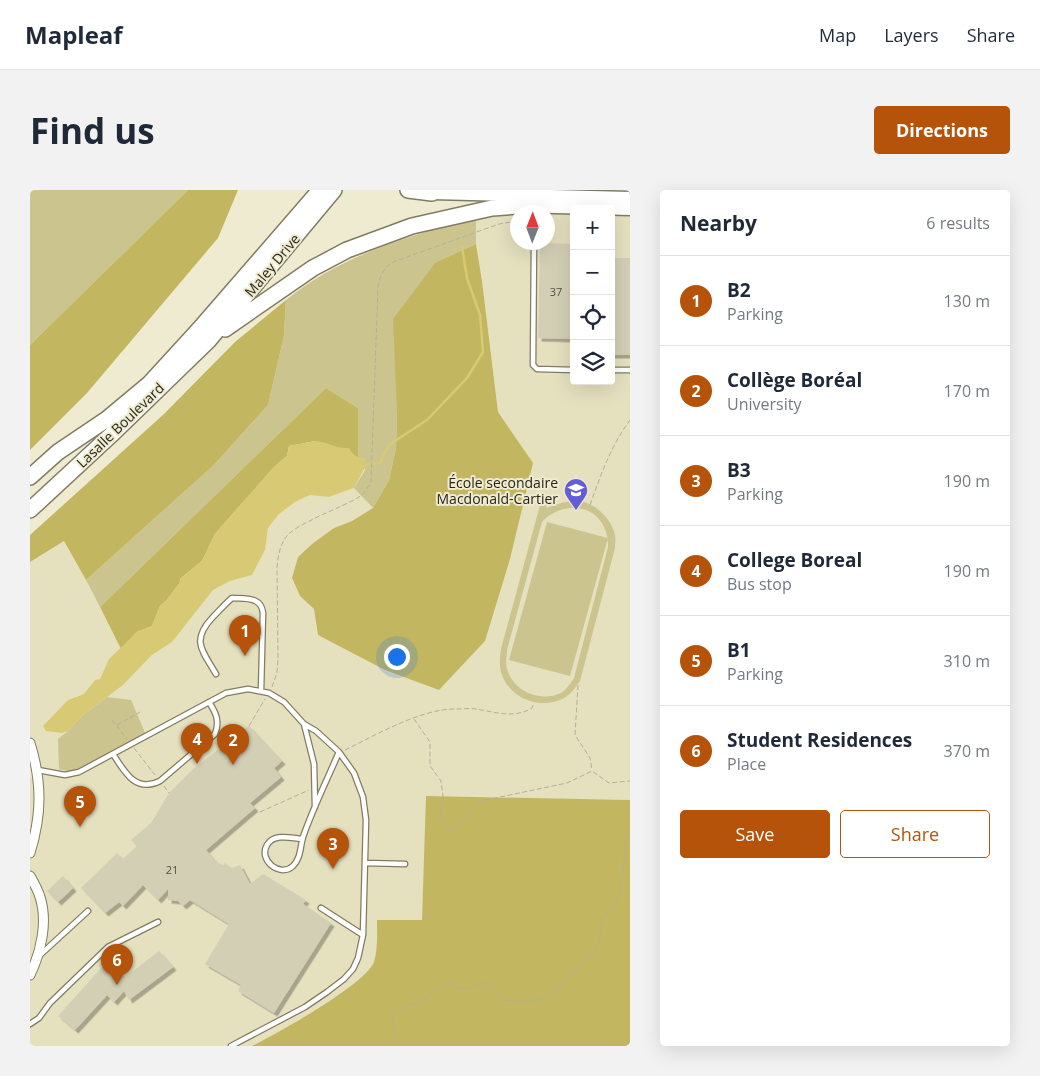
<!DOCTYPE html>
<meta charset="utf-8">
<style>
:root{--surface:#fff;--page:#f2f2f3;--text:#1f2937;--muted:#747a83;--line:#e0e1e3;--accent:#b45309}
body{margin:0;font-family:"Open Sans",sans-serif;background:var(--page);color:var(--text)}
.controls{position:absolute;right:15px;top:15px;display:grid;overflow:hidden;border-radius:5px;box-shadow:0 5px 20px #0002}
.controls button{width:45px;height:45px;display:grid;place-items:center;padding:0;border:0;border-bottom:1px solid var(--line);background:var(--surface);color:var(--text);font:25px sans-serif}
.compass{position:absolute;left:480px;top:15px;width:45px;height:45px;border-radius:50%;background:var(--surface);box-shadow:0 5px 20px #0002;rotate:1deg}
.you{position:absolute;left:366px;top:466px;width:18px;height:18px;margin:-12px;border:4px solid #fff;border-radius:50%;background:#1a73e8;box-shadow:0 0 0 8px #1a73e833}
.badge{display:grid;place-items:center;width:32px;height:32px;border-radius:50%;background:var(--accent);color:#fff;font-size:16px;font-weight:700}
.pin{position:absolute;translate:-50% -41px;filter:drop-shadow(0 1px 2px #0008)}
.pin::after{content:'';position:absolute;top:26px;width:18px;height:15px;background:inherit;clip-path:polygon(0 0,100% 0,50% 100%)}
.list{margin:0;padding:0;list-style:none}
h2{display:flex;justify-content:space-between;align-items:center;height:65px;margin:0;padding:0 20px;font-size:21px}
h2 small{font-size:16px;font-weight:400;color:var(--muted)}
.list li{display:grid;grid-template-columns:32px 1fr auto;gap:15px;align-items:center;box-sizing:border-box;height:90px;padding:0 20px;border-top:1px solid var(--line)}
.list b{display:block;font-size:19px;white-space:nowrap}
.list p{margin:0;font-size:16px;white-space:nowrap;color:var(--muted)}
.list em{font-size:16px;font-style:normal;color:var(--muted)}
.actions{display:flex;gap:10px;padding:15px 20px}
.actions a{flex:1;padding:11px 0;border:1px solid var(--accent);border-radius:5px;text-align:center;font-size:18px;color:var(--accent)}
.actions .main{background:var(--accent);color:#fff}
.icon{flex:none;width:28px;height:28px;fill:none;stroke:currentColor;stroke-width:2;stroke-linecap:round;stroke-linejoin:round}
.map{position:relative;flex:none;width:600px;height:856px;overflow:hidden;border-radius:5px}
header{display:flex;align-items:center;gap:30px;box-sizing:border-box;height:70px;padding:0 25px;background:var(--surface);border-bottom:1px solid var(--line)}
header strong{font-size:24px}
nav{display:flex;gap:28px;margin-inline-start:auto;font-size:18px}
.intro{display:flex;align-items:center;justify-content:space-between;box-sizing:border-box;height:120px;padding:0 30px}
h1{margin:0;font-size:35px}
.button{padding:12px 22px;border-radius:5px;background:var(--accent);color:#fff;font-size:18px;font-weight:700}
main{display:flex;gap:30px;padding:0 30px}
aside{flex:1;background:var(--surface);border-radius:5px;box-shadow:0 5px 20px #0002}
.map>svg:first-child{display:block}
.built{fill:#e5e0be;fill-rule:evenodd}
.green{fill:#ccc48e;fill-rule:evenodd}
.forest{fill:#c3b661}
.water{fill:#d8ca75}
.lines{fill:none;stroke-linecap:round;stroke-linejoin:round}
.stream{stroke:#d8ca75;stroke-width:2.5}
.building{fill:#d3cfb5;filter:url(#shadow)}
.service-casing{stroke:#807c63;stroke-width:7}
.minor-casing{stroke:#807c63;stroke-width:11}
.secondary-casing{stroke:#807c63;stroke-width:15}
.trunk-casing{stroke:#807c63;stroke-width:18}
.path{stroke:#b3af9a;stroke-width:1;stroke-dasharray:5 2.5;stroke-linecap:butt}
.service{stroke:#fff;stroke-width:4.5}
.minor{stroke:#fff;stroke-width:9}
.secondary{stroke:#fff;stroke-width:12}
.trunk{stroke:#fff;stroke-width:15}
.labels{text-anchor:middle;dominant-baseline:central;stroke-width:4;stroke-linejoin:round;paint-order:stroke}
.number-label{font-size:11px;fill:#525042}
.street-label{font-size:14px;fill:#27251b;stroke:#efebd0}
.poi-label{font-size:14px;fill:#27251b;stroke:#efebd0;text-anchor:end}
</style>
<header>
<strong>Mapleaf</strong>
<nav><a>Map</a><a>Layers</a><a>Share</a></nav>
</header>
<div class="intro"><h1>Find us</h1><a class="button">Directions</a></div>
<main>
<div class="map">
<svg width="600" height="856" viewBox="0 0 600 856">
<defs>
<filter id="shadow"><feDropShadow dx="3.5" dy="3.5" stdDeviation="0" flood-color="#0004"/></filter>
</defs>
<rect width="100%" height="100%" fill="#efebd0"/>
<path class="built" d="M486 21H544V191H581V22H600V610L397 606 392 730H349L347 856H0V589L8 581 0 557V372L34 351 56 390 91 459 79 469 70 489 65 490 54 505 46 506 45 533 52 526 93 495 122 465 142 452 183 400 200 391 222 385 235 360 238 338 249 324 265 312 280 305 299 307 324 298 343 318 322 331 304 338 282 354 268 367 262 389 270 406 284 419 288 445 503 273 468 222 452 91 446 54V28ZM488 22H518V52H488Z"/>
<path class="green" d="M0 0H158L0 155Z
M446 28V54L406 72 367 222 366 258 359 290 343 318 324 298 335 280 328 268V218L296 198 70 417 56 390 184 275 238 215 254 146 256 110C311 65 379 46 446 28Z
M513 304 519 306 516 318C528 314 542 309 554 312 568 316 583 331 585 346 586 349 585 354 585 358L550 491C545 498 541 504 534 508 511 521 478 508 471 482 469 474 470 466 471 459ZM539 318C543 318 548 318 552 319 569 322 579 340 578 357L544 488C540 494 537 499 531 503 510 513 483 501 477 479 475 473 477 466 477 460L512 332C520 323 528 320 539 318Z
M517 332 578 348 540 486 479 470Z
M77 507 101 510 116 545 46 583 29 579 28 549 38 541 52 526Z"/>
<path class="forest" d="M158 0H208L188 48 57 203 0 260V155Z
M446 54 452 91 468 222 503 273 480 369 455 451 409 500 355 480 288 445 284 419 270 406 262 388 268 367 282 354 304 338 322 331 343 318 359 290 366 258 367 222 363 129 406 72Z
M256 110 254 146 238 215 184 275 56 390 34 351 0 372V345L134 224 205 152Z
M296 198 328 218V268L322 264 285 251 259 256 257 266 244 277 185 344 172 371 151 388 149 394 136 411 130 416 122 436 107 442 91 459 70 417Z
M396 606 600 610V856H222C246 844 335 795 344 772 348 759 347 743 347 730H392Z"/>
<path class="water" d="M285 251C299 252 305 259 319 258 323 265 327 268 335 268L337 274 324 298 299 307 280 305 265 312 249 324 238 338 235 360 222 385 200 391 183 400 142 452 122 465 93 495 52 526 38 541 32 543 16 541 13 536 38 510 54 504 65 490 70 489 79 469 107 442 122 436 130 416 136 411 149 394 151 388 172 371 185 344 244 277 257 266 259 256Z"/>
<g class="lines">
<path class="stream" d="M337 274 350 273 359 255 397 230 437 188 453 162 450 125 437 88 432 57"/>
</g>
<path class="building" d="M510 53 544 54V149L508 148Z
M581 68H600V165H581Z
M219 536 252 571 244 578 251 587 220 613 225 618 176 660 186 672 193 675 195 673 202 678 210 675 220 694 233 684 276 710 273 714 301 733 244 823 208 801 211 795 175 774 199 734 160 710 153 716 148 711 138 710V699L128 710 113 695 93 716 89 712 75 723 51 698 87 663 93 669 107 656 101 650 121 633 139 603 163 579Z
M33 686 43 698 28 712 17 701Z
M129 761 143 777 99 810 94 801 84 812 77 805 45 840 28 826 72 777 84 786 90 782 94 788Z"/>
<g class="lines">
<g class="service-casing">
<path id="service" d="M504 52 503 175 507 179 544 180
M581 180H600
M186 484C172 460 161 451 182 428 189 421 195 414 202 408 215 409 231 406 233 423L231 501
M274 534 284 574 285 617
M83 564C95 583 106 603 130 591L185 544C190 531 186 523 179 512
M8 580 35 585 49 582 196 503 218 499 239 503 254 512 274 534 286 541 309 562 324 583 333 607 336 630 333 745 328 768 323 779 314 789 297 802 275 817 201 856
M272 649C261 648 244 643 237 655 228 670 250 688 263 676 271 668 270 657 273 647 283 618 297 590 309 562
M335 673 375 674
M291 718 333 745
M10 765 58 721
M0 834 9 828 20 813 78 757 128 732"/>
</g>
<g class="minor-casing">
<path id="minor" d="M0 553C12 592 12 624 0 663
M0 686C4 693 8 700 10 707 18 732 11 762 0 785"/>
</g>
<g class="secondary-casing">
<path id="secondary" d="M402 3 600 8
M488 16 600 19"/>
</g>
<g class="trunk-casing">
<path id="trunk" d="M378 0 402 3
M195 139 283 78 317 60 382 36 462 18 488 16
M0 287 28 262 77 229 119 194 173 135 290 0
M0 320 81 245 179 150 304 0"/>
</g>
<path class="path" d="M560 315C571 284 581 256 600 230
M548 495 545 545 560 568 562 580
M242 497 247 483 248 468 247 377C248 366 250 355 256 347 265 334 313 317 329 307L335 302 341 292 348 96C350 86 354 77 363 72L469 34 488 31
M384 529 400 552V576L411 591 413 606 410 630 421 641 451 611 537 593 562 581 579 593 600 591
M82 530 97 549
M87 535 110 522
M219 536 235 509
M104 558 125 585
M315 560C346 545 392 518 427 519 433 519 440 518 446 519 465 522 484 529 502 518L504 513
M134 596 139 603
M230 622 279 600
M359 856 365 848 362 823 397 808 415 792 435 799 459 792 474 810 498 812 520 806 559 768 569 753 572 729 586 713 590 701 597 643 600 640"/>
<use href="#service" class="service"/>
<use href="#minor" class="minor"/>
<use href="#secondary" class="secondary"/>
<use href="#trunk" class="trunk"/>
</g>
<defs>
<g id="school-pin" transform="scale(1.25)"><path d="M0 17L-7.5 6A9.5 9.5 0 1 1 7.5 6Z" fill="#625ed7" stroke="#efebd0"/><path d="M0-5L7-2L0 1L-7-2ZM-4 1L0 2.5L4 1V4Q0 6-4 4Z" fill="#fff"/></g>
</defs>
<g fill-rule="evenodd">
<use href="#school-pin" x="546" y="300"/>
</g>
<g class="labels">
<g class="number-label">
<text x="526" y="101">37</text>
<text x="142" y="679">21</text>
</g>
<g class="street-label">
<text transform="translate(242 75) rotate(-50)">Maley Drive</text>
<text transform="translate(90 235) rotate(-44)">Lasalle Boulevard</text>
</g>
<g class="poi-label">
<text x="528" y="292">École secondaire<tspan x="528" dy="16">Macdonald-Cartier</tspan></text>
</g>
</g>
</svg>
<div class="controls">
<button>+</button>
<button>−</button>
<button><svg class="icon" aria-label="locate" viewBox="0 0 24 24"><circle cx="12" cy="12" r="6"/><path d="M12 2v4M12 18v4M2 12h4M18 12h4"/></svg></button>
<button><svg class="icon" aria-label="layers" viewBox="0 0 24 24"><path d="M12 4l9 5-9 5-9-5zM3 14l9 5 9-5"/></svg></button>
</div>
<svg class="compass" viewBox="-18 -18 36 36"><path d="M0-13l5 13h-10z" fill="#e53935"/><path d="M0 13l5-13h-10z" fill="#747a83"/></svg>
<div class="you"></div>
<div class="pin badge" style="left:215px;top:466px">1</div>
<div class="pin badge" style="left:203px;top:575px">2</div>
<div class="pin badge" style="left:303px;top:679px">3</div>
<div class="pin badge" style="left:167px;top:574px">4</div>
<div class="pin badge" style="left:50px;top:637px">5</div>
<div class="pin badge" style="left:87px;top:795px">6</div>
</div>
<aside>
<h2>Nearby<small>6 results</small></h2>
<ul class="list">
<li><span class="badge">1</span><div><b>B2</b><p>Parking</p></div><em>130 m</em></li>
<li><span class="badge">2</span><div><b>Collège Boréal</b><p>University</p></div><em>170 m</em></li>
<li><span class="badge">3</span><div><b>B3</b><p>Parking</p></div><em>190 m</em></li>
<li><span class="badge">4</span><div><b>College Boreal</b><p>Bus stop</p></div><em>190 m</em></li>
<li><span class="badge">5</span><div><b>B1</b><p>Parking</p></div><em>310 m</em></li>
<li><span class="badge">6</span><div><b>Student Residences</b><p>Place</p></div><em>370 m</em></li>
</ul>
<div class="actions"><a class="main">Save</a><a>Share</a></div>
</aside>
</main>
